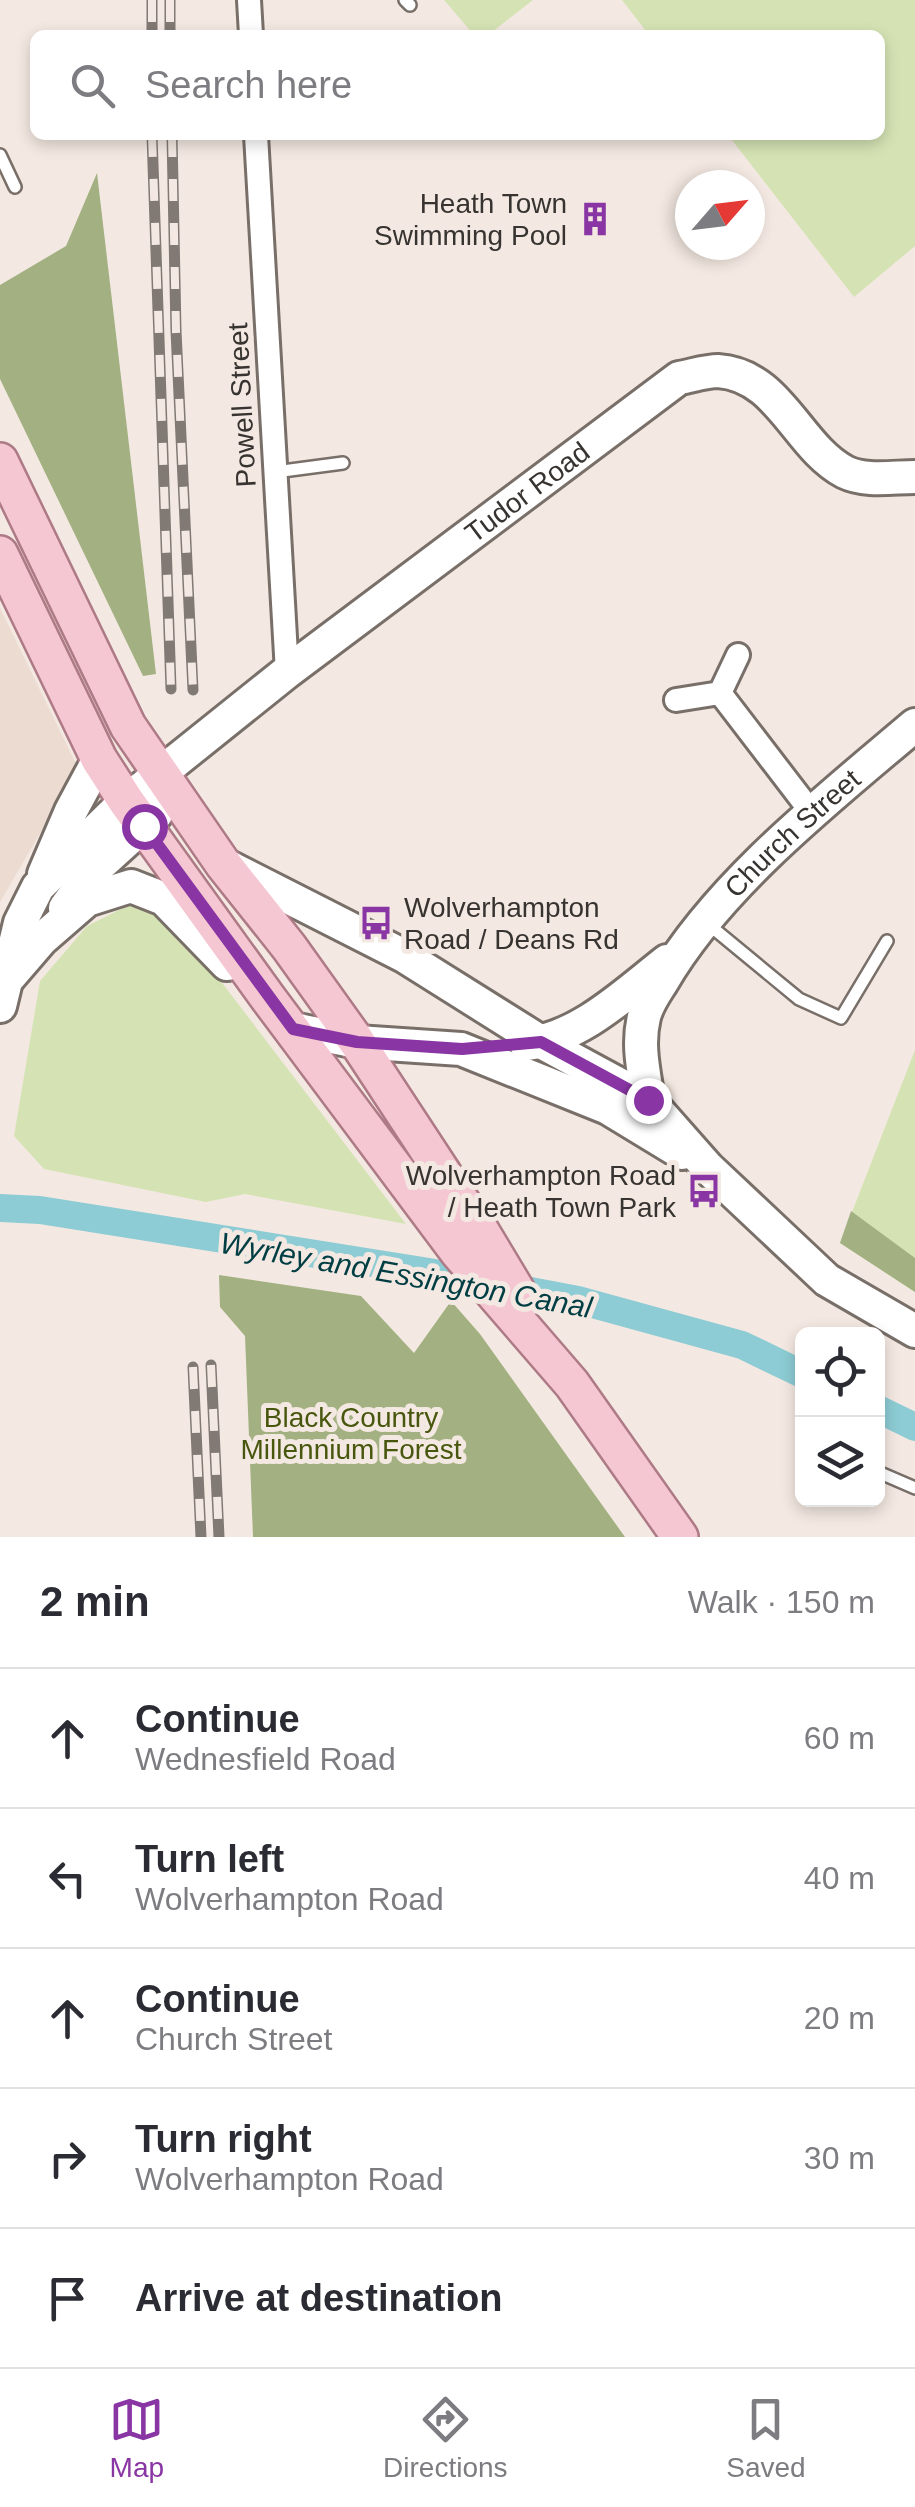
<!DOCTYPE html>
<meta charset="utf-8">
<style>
:root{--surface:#fff;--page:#f7f7f7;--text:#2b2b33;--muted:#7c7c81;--line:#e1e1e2;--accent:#8936a4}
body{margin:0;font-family:Arial,sans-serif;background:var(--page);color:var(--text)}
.controls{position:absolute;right:30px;bottom:30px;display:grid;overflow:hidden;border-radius:15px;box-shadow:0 5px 15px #0003}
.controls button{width:90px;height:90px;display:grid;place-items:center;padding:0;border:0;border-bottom:2px solid var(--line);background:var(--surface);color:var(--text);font:50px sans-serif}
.compass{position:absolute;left:675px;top:170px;width:90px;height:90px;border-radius:50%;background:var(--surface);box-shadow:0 5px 15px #0003;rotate:62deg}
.stop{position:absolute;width:30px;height:30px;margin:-22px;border:8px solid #8936a4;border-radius:50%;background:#fff}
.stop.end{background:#8936a4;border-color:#fff;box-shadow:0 2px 10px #0008}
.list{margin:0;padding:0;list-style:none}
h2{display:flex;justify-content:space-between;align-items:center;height:130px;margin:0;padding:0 40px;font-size:42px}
h2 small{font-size:32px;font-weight:400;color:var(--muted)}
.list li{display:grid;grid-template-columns:65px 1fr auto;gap:30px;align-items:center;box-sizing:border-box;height:140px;padding:0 40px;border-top:2px solid var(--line)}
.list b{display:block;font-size:38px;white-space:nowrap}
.list p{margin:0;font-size:32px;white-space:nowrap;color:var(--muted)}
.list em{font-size:32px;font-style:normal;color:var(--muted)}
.icon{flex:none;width:55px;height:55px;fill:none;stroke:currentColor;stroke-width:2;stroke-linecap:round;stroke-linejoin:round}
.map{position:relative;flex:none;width:915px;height:1537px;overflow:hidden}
.search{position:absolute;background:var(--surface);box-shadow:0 5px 15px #0003;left:30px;right:30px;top:30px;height:110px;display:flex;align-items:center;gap:25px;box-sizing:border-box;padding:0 35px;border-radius:15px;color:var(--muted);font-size:38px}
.sheet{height:830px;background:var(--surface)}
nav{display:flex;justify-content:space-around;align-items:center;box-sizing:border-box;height:140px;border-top:2px solid var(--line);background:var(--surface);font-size:28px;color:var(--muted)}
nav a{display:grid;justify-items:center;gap:5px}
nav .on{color:var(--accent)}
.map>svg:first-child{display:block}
.built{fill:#ecdbd0}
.green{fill:#d5e3b4}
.forest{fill:#a3b182}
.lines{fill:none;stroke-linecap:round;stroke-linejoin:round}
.canal{stroke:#8dccd4;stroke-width:28}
.lane-casing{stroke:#796f69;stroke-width:16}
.street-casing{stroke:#796f69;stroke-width:28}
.secondary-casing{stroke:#796f69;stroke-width:38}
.primary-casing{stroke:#ad7a86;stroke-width:40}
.lane{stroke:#fff;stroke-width:11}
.street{stroke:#fff;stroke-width:22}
.secondary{stroke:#fff;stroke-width:32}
.primary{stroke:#f4c7d2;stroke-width:35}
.rail-casing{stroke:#807974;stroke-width:11}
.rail{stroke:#f4e9e2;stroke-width:8;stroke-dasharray:22;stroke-linecap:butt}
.route{stroke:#8936a4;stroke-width:12}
.labels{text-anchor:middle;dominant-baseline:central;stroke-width:10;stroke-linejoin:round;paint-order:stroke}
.poi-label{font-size:28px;fill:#373330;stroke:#f4e9e2;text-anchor:end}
.street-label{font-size:28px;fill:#373330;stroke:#f4e9e2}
.park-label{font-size:28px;fill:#48570e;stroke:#f4e9e2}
.water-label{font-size:30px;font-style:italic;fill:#003e44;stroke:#f4e9e2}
</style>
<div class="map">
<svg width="915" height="1537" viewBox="0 0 915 1537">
<rect width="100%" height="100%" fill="#f4e9e2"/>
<path class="built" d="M0 608 78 768 0 902Z"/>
<path class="green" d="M444 0H533L488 35H474Z
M622 0H915V246L854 297 728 135H880V35H649Z
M135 902 161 911 207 963 406 1224 245 1194 206 1202 44 1169 14 1136 40 981 87 926Z
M915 1050V1292L840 1243Z"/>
<path class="forest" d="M97 173 156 674 143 676 0 379V285L66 246Z
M851 1211 915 1258V1292L840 1243Z
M219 1275 361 1296 414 1353 451 1301 480 1334 625 1537H253L245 1336 220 1307Z"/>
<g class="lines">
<path class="canal" d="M0 1208 40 1210 429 1272 578 1300 742 1345 802 1374
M878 1409 915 1427"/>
<g class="lane-casing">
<path id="lane" d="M405 0 410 5
M0 155 15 187
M275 472 343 463
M708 924 799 999 841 1018 887 941
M878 1472 915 1488"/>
</g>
<g class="street-casing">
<path id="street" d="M249 0 251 35
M256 135 287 672
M720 693 812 813
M676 700 720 693 738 655"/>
</g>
<g class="secondary-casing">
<g id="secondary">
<path d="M223 864 404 956 541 1042 648 1100 708 1168 827 1280 915 1331"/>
<path d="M44 874 71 811 99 759"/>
<path d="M65 908 91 873 156 814 160 775"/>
<path d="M10 976 41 940 87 900 131 886 164 899 227 964"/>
<path id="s1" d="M0 1006 20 923 38 887 126 801 287 672 679 378C691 376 706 371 718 371 780 375 797 447 845 472 865 482 893 477 915 477"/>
<path d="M293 1029 357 1042 461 1049 608 1108 682 1153"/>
<path d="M526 1044C580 1038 626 993 667 961"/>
<path id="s2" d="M648 1100C644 1072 637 1045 644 1017 647 1004 655 993 662 982 718 885 829 798 915 725"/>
</g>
</g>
<g class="primary-casing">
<path id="primary" d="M0 461 128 726 223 864 289 947 357 1042 481 1231 523 1301
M0 554 99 759 126 801 268 998 458 1252 572 1384 680 1537"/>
</g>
<use href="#lane" class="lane"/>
<use href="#street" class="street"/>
<use href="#secondary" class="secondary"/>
<use href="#primary" class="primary"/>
<g class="rail-casing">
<path id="rail" d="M152 0V35
M170 0V35
M152 135 171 689
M172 135 176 331 193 690
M211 1365 219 1537
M193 1367 201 1537"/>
</g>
<use href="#rail" class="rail"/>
</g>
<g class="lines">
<path class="route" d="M144 826 293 1029 357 1042 462 1049 541 1042 648 1100"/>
</g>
<defs>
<g id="building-bare" transform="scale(2.7)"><path d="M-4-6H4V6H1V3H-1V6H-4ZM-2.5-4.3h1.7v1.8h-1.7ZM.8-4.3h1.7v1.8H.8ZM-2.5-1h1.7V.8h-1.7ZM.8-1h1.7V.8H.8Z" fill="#8936a4" stroke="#f4e9e2" stroke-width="2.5" paint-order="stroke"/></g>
<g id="bus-bare" transform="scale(2.7)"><path d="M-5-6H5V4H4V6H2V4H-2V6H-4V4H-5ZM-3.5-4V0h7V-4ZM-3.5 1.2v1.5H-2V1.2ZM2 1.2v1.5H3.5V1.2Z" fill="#8936a4" stroke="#f4e9e2" stroke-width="2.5" paint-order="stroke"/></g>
</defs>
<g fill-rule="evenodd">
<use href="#building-bare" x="595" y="219"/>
<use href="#bus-bare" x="376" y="923"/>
<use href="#bus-bare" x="704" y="1191"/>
</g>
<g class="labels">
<g class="poi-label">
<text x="567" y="203">Heath Town<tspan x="567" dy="32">Swimming Pool</tspan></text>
<text x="404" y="907" text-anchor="start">Wolverhampton<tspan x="404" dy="32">Road / Deans Rd</tspan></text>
<text x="676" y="1175">Wolverhampton Road<tspan x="676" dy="32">/ Heath Town Park</tspan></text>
</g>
<g class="street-label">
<text transform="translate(242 405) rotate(-93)">Powell Street</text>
<text stroke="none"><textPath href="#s1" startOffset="755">Tudor Road</textPath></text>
<text stroke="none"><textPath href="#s2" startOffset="322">Church Street</textPath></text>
</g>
<g class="park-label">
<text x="351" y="1417">Black Country<tspan x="351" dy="32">Millennium Forest</tspan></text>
</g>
<g class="water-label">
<text transform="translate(406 1275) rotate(10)">Wyrley and Essington Canal</text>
</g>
</g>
</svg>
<div class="controls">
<button><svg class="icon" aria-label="locate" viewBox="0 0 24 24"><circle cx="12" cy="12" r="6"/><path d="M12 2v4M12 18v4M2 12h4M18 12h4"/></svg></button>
<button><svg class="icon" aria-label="layers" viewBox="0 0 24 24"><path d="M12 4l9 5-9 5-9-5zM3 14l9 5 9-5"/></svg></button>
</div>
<svg class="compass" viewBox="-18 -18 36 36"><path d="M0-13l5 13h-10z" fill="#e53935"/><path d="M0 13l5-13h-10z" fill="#7c7c81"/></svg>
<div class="stop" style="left:144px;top:826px"></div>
<div class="stop end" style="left:648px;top:1100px"></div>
<div class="search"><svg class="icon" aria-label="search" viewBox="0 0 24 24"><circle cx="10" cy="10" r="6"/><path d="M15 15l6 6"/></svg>Search here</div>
</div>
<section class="sheet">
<h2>2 min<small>Walk · 150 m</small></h2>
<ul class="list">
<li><svg class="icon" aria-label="ahead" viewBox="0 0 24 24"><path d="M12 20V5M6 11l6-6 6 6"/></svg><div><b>Continue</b><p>Wednesfield Road</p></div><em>60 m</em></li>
<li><svg class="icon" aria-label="left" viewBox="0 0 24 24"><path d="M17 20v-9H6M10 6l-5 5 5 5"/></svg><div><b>Turn left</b><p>Wolverhampton Road</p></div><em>40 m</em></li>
<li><svg class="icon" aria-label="ahead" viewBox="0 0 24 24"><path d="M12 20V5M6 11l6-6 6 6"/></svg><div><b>Continue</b><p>Church Street</p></div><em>20 m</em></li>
<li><svg class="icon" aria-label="right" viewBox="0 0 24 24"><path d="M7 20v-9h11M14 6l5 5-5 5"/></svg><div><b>Turn right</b><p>Wolverhampton Road</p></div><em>30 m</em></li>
<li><svg class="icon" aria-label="arrive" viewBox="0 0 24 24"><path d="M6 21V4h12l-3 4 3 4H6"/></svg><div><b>Arrive at destination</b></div></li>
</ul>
</section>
<nav>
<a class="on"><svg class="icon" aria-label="map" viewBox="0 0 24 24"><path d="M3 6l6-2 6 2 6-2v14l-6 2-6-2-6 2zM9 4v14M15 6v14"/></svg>Map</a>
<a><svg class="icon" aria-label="directions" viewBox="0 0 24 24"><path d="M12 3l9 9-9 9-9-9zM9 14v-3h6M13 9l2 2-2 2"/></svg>Directions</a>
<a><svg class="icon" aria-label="saved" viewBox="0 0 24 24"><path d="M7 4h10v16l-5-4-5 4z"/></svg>Saved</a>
</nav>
